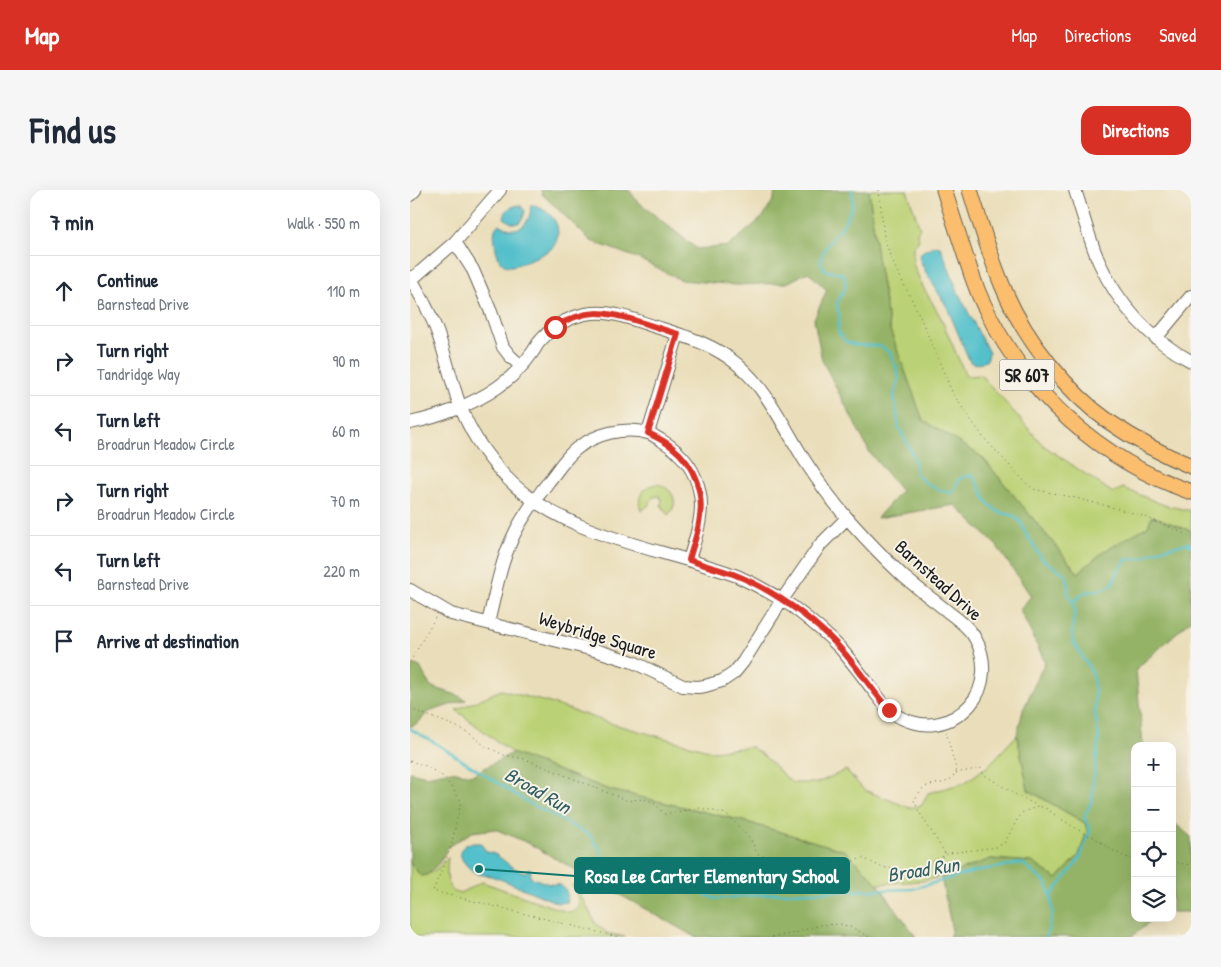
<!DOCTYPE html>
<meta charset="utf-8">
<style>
:root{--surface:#fff;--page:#f6f6f7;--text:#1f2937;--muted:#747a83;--line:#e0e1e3;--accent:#d93025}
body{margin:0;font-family:"Patrick Hand",sans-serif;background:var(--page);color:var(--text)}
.controls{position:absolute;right:15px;bottom:15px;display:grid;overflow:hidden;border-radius:10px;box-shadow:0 5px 20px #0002}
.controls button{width:45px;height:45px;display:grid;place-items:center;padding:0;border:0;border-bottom:1px solid var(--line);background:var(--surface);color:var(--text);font:25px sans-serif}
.stop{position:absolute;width:15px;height:15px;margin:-11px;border:4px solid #d93025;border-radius:50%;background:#fff}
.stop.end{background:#d93025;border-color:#fff;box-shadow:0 1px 5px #0008}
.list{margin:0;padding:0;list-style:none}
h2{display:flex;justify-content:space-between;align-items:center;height:65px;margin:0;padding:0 20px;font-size:21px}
h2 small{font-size:16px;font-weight:400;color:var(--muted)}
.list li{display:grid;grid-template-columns:32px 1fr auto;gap:15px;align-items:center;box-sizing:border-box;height:70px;padding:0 20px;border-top:1px solid var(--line)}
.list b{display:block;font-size:19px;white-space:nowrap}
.list p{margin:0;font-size:16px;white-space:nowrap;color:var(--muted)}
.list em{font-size:16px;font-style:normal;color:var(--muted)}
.icon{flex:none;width:28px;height:28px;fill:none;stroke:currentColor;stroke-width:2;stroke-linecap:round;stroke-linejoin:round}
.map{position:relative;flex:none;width:781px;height:747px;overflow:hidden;border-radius:15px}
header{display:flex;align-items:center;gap:30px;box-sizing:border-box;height:70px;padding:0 25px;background:var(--accent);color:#fff}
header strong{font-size:24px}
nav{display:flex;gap:28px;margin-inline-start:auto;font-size:18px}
.intro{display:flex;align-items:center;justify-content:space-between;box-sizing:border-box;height:120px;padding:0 30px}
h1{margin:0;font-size:35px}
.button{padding:12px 22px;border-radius:15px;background:var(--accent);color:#fff;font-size:18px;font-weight:700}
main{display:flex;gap:30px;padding:0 30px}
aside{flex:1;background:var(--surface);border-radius:15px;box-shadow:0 5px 20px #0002}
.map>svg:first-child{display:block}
.green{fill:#bbd175;stroke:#6c7648}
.forest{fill:#94b366;stroke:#586841}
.water{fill:#53c0cb;stroke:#386e74}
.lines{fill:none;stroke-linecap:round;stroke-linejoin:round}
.stream{stroke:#53c0cb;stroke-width:2.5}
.minor-casing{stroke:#646053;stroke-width:14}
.major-casing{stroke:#646053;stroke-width:17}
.path{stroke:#646053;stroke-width:1;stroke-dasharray:1 4;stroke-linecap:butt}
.minor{stroke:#fff;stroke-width:12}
.major{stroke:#fbbd6e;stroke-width:15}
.route{stroke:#d93025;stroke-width:6}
.labels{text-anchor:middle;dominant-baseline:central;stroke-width:4;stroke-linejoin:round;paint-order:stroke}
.shield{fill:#f7f3e8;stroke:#5e5c59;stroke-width:1}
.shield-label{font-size:18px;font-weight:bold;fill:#1c1c1c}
.street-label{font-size:19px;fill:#1c1c1c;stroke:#f7f3e8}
.water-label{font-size:20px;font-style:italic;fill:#325e62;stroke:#f7f3e8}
.leader{fill:none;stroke:#0f766e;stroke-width:2}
.callout-dot{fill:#0f766e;stroke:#f7f3e8;stroke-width:2}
.callout{fill:#0f766e;stroke:#0f766e;stroke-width:2}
.callout-label{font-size:20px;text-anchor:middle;font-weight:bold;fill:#fff}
</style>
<header>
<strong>Map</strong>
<nav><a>Map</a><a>Directions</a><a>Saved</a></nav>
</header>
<div class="intro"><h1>Find us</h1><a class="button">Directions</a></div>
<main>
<aside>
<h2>7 min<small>Walk · 550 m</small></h2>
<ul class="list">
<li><svg class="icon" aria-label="ahead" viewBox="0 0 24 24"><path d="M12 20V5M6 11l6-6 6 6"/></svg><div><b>Continue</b><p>Barnstead Drive</p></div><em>110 m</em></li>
<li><svg class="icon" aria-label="right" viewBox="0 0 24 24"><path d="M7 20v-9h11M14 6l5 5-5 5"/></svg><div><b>Turn right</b><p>Tandridge Way</p></div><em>90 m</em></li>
<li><svg class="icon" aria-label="left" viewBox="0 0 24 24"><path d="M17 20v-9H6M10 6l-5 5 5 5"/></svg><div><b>Turn left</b><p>Broadrun Meadow Circle</p></div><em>60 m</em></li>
<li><svg class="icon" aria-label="right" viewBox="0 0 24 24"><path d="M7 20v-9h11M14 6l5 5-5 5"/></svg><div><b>Turn right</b><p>Broadrun Meadow Circle</p></div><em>70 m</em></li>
<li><svg class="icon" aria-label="left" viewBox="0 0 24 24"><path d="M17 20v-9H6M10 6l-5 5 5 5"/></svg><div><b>Turn left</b><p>Barnstead Drive</p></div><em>220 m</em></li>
<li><svg class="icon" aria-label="arrive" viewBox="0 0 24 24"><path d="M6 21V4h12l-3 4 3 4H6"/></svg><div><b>Arrive at destination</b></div></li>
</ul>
</aside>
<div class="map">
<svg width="781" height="747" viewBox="0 0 781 747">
<rect width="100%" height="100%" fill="#f7f3e8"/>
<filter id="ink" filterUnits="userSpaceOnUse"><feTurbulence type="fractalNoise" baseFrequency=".02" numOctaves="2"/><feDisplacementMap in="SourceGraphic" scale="10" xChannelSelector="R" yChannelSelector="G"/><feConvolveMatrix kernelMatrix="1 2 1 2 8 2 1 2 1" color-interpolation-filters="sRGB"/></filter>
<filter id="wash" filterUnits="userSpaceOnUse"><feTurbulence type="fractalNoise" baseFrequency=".0096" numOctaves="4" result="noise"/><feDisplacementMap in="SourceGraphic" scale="20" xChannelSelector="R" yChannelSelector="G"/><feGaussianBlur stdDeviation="1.12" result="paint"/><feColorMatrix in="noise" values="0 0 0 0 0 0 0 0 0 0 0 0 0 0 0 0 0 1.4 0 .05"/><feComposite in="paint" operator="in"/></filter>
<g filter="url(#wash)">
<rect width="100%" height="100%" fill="#eadeba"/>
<path class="green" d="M459 0H497L510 38 507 43 509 51 503 57V74L513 97 530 126 556 186 571 185 633 255 703 303 713 298 754 315 781 321V341L742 326 739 335 668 383 572 267 513 231 480 140 467 67Z
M247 294C262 297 271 313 258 325L251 315 252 310 249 306 243 307 239 315 231 321C226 307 233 296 247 294Z
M91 500 140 513 203 534 302 561 341 557 354 566 382 593H407L436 580 454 600 500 618 512 615 518 603 554 593 578 576 607 545 618 600 675 633 677 641 669 665 647 689 621 672 581 669 531 687 512 691 468 694 436 661 333 631 200 600 102 563 46 520Z
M38 667C37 679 34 703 50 703L72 692 157 722C177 721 168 706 162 695L166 696 186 734 197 743 215 747H0V671L2 676 12 686C23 684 30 676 38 667Z"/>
<path class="forest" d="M131 0H219L227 11 287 59 319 56 353 27 364 9 365 0H459L467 67 480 140 513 230 572 267 668 383 694 361 738 336 742 326 781 341V430L726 479 733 556H725V728H745L721 747H539L542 740 531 687 581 669 622 672 647 689 669 665 677 641 675 633 618 600 607 545 613 520 635 472 610 420 621 406 587 356 545 315 467 328 491 301 460 263 412 170 404 129 417 100 398 82 377 93 327 95 271 90 227 68 181 51 132 4Z
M5 475 10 477 20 496C32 501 45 503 56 510L18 522 9 532 0 537V476Z
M102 563 200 600 333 631 436 661 468 694 506 747H285L118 653 85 639 62 642 39 656 29 673 17 685 11 686 2 676 0 671V582L17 586 41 581 62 585Z
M762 631 781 647V722H762Z"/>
<path class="water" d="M110 15 115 21 113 28 109 33H101L94 28C95 19 102 16 110 15Z
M121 15C132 17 144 25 147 36 149 43 147 53 142 58 137 63 128 66 121 69 98 80 88 81 85 52 84 45 83 39 89 34 92 35 94 37 97 38 106 42 116 36 119 27 121 23 120 19 121 15Z
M523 56H528L531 58 548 102 579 163 577 170C571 174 567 175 560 172L537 117 517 84 511 72 510 66 512 62Z
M62 653H70L77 662C90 662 99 681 116 682L119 678 121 680 120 687 139 694 150 695 156 700 157 712 148 713 95 691 81 686 67 684 59 678 53 671 50 664C51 657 56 654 62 653Z"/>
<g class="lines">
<path class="stream" d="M442 0C443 7 444 13 441 19 439 25 435 31 432 37 426 46 404 65 413 77 418 85 427 80 434 85L436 96 428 111 427 116 430 127 428 137 429 143 436 152 447 155 471 156 480 163 487 179 489 189 484 205 489 237 504 267 506 284C515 294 526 300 540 303L545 299 549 289 560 285 565 288 578 313 587 321 592 323 602 325 611 332 615 342 631 367 635 371 654 383 657 387 658 392V403L665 418V423L662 440 663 451 683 484 685 501V522L689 549 683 593 682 611 675 625V630L679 636 680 641 669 670 641 706
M663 413 670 406 676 402 692 400 702 395 708 381 716 370 732 368 748 360 778 353 781 356
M0 539 27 554 119 613 180 645 190 659 194 677 202 688H243L274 695 306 709 369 703 502 699 567 681 612 673 636 693 641 706 643 723 636 747"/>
</g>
</g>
<g filter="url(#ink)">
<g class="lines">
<g class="minor-casing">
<path id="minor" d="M665 0C673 24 679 49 689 72 708 114 740 150 781 171
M0 5 5 0
M45 52 63 80 81 122 93 157 100 166 111 176
M0 87C11 106 21 124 28 144 36 167 41 190 49 213 59 240 76 266 96 287 148 341 228 354 297 376 307 379 317 382 327 386 347 395 365 405 383 417 400 430 416 443 431 459 441 471 451 484 460 496 467 505 473 514 480 521 493 531 510 536 525 534 538 532 551 525 560 515 576 497 577 469 565 448 559 437 547 429 537 421 522 409 507 398 493 386 474 368 455 348 438 329 422 311 408 291 395 271 374 237 358 200 327 174 302 153 271 145 240 135 228 131 215 126 202 124 175 119 148 130 131 150 126 155 126 158 122 163 113 176 101 188 88 197 64 214 29 227 0 233
M1 90 45 52 90 0
M746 148 781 106
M238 243 268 144
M0 400 41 424 188 461 223 472 273 496 288 497 295 496 312 491 324 483 333 472 372 410 410 355 437 328
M78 433C85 405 90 375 102 349 111 328 126 309 139 291 148 280 155 268 166 259 185 244 214 236 238 243 242 244 247 248 251 250 271 262 286 280 290 304 294 326 285 349 279 370"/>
</g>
<g class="major-casing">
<path id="major" d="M534 0C541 22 548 44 555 65 561 82 566 100 574 115 615 203 690 270 781 302
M560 0C571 35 581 71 596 104 616 150 657 202 698 231 724 249 751 264 781 276"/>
</g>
<path class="path" d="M469 0 474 47 482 71 508 122 543 204 573 247 616 293 623 299 666 308 727 324 753 334 781 347
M0 472 26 426
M0 519 45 536 59 543 75 556 94 565 115 569 218 611C236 607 243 609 254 624L290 618 317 624 341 650 347 663 378 678 384 677 408 680 413 677 429 676 453 668 471 677 496 681 505 680 516 675 539 663 587 657 595 652 607 630 613 622 629 616 637 619 648 627 675 644 684 647 700 659 715 667 725 669
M0 571 16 576 34 587 51 611 41 657 23 701 208 747
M546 583 571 578 573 584 603 603 628 616
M535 663 508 620 504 610C507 606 510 600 515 597 527 591 542 597 546 579L536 542
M762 672 781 675
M362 747 381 744 410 735 431 734 443 738 459 747"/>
<use href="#minor" class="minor"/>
<use href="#major" class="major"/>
</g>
</g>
<g class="lines" filter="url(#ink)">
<path class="route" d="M145 137C176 118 194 121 227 131 241 135 254 140 268 144L238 243C246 247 255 251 262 257 285 275 295 304 289 333 287 346 282 358 279 370 293 375 308 379 323 384 354 396 388 418 413 441 439 464 457 494 479 520"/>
</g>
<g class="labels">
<rect class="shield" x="589.5" y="169.5" width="55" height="31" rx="4"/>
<g class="shield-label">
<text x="617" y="185">SR 607</text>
</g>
<g class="street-label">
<text transform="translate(529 390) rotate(42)">Barnstead Drive</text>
<text transform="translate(188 445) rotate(17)">Weybridge Square</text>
</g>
<g class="water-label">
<text transform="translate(128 600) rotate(30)">Broad Run</text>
<text transform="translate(513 679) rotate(-9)">Broad Run</text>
</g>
</g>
<path class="leader" d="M69 679L165 686"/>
<circle class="callout-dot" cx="69" cy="679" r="5"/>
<rect class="callout" x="165" y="668" width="274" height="35" rx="5"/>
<g class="callout-label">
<text x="302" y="693">Rosa Lee Carter Elementary School</text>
</g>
</svg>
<div class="controls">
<button>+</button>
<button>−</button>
<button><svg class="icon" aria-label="locate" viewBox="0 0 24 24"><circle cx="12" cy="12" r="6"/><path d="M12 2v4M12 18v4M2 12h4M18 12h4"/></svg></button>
<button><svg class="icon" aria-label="layers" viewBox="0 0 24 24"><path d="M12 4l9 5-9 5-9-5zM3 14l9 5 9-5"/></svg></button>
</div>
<div class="stop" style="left:145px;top:137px"></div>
<div class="stop end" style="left:479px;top:520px"></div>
</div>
</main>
